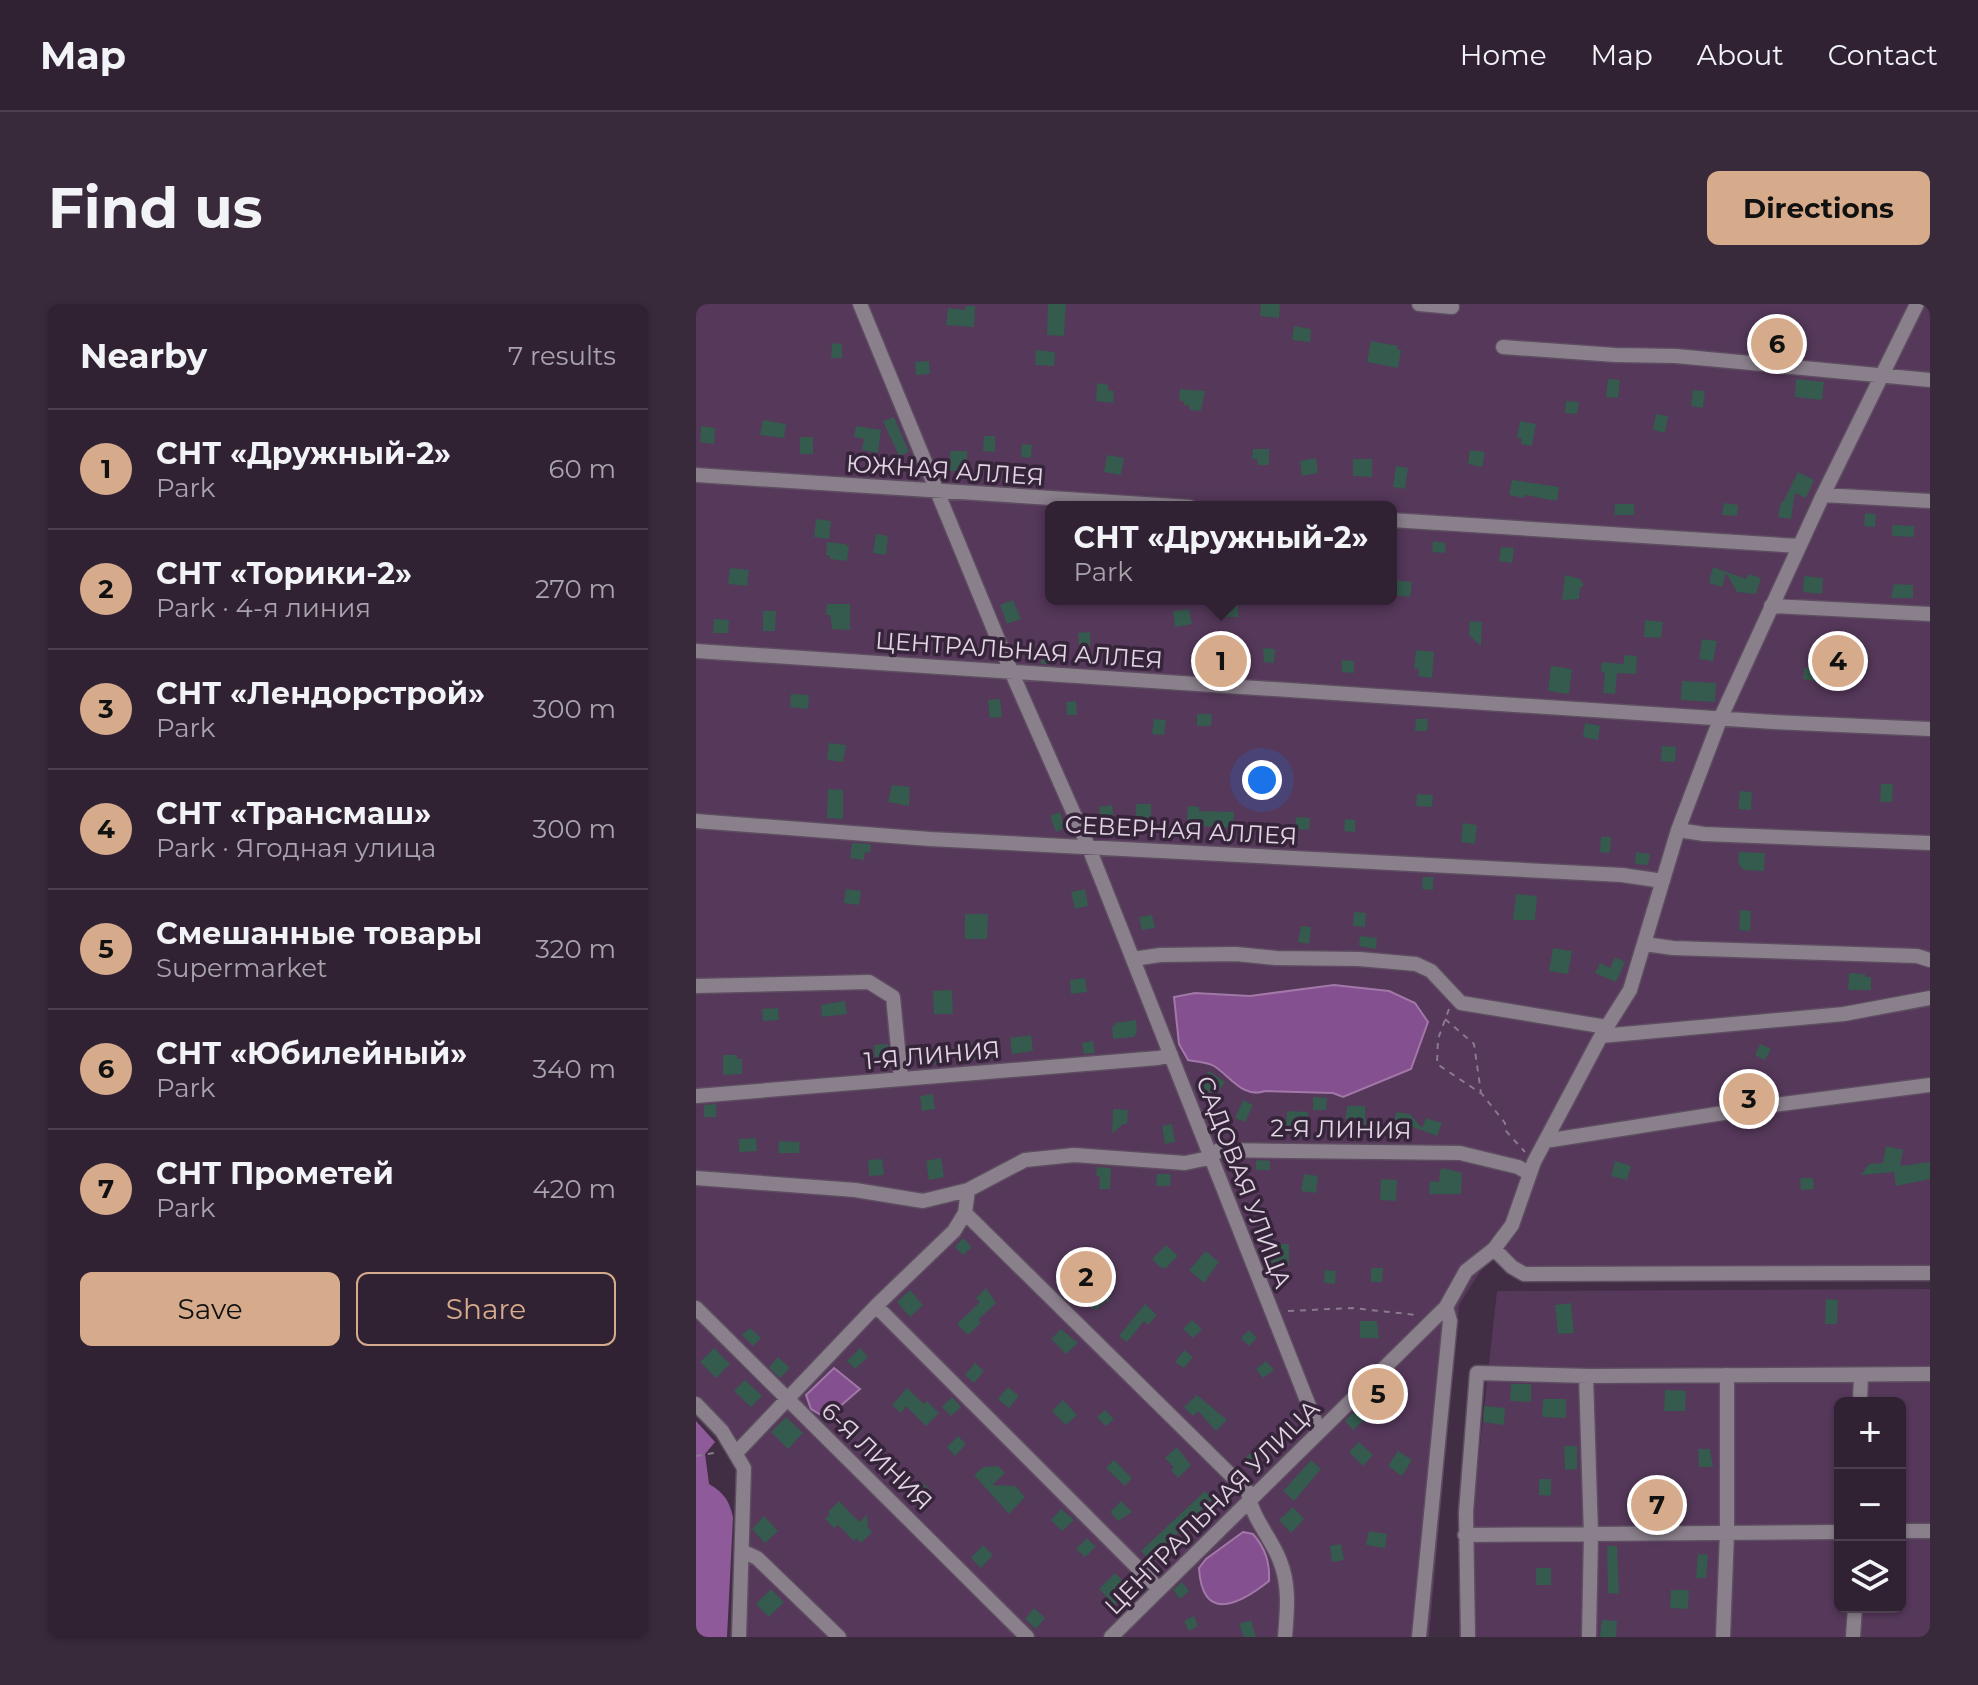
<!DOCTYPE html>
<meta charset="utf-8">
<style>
:root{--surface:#312233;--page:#392a3b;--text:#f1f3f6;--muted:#a8a4ac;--line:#4c3f4e;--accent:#d6ab8b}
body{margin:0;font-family:Montserrat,sans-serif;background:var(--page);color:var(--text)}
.controls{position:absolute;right:24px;bottom:24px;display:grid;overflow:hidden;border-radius:12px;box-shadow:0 2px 6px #0004}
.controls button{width:72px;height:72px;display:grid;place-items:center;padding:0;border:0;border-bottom:2px solid var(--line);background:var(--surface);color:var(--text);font:40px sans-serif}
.you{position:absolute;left:566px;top:476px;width:28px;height:28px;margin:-20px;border:6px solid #fff;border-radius:50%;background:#1a73e8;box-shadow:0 0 0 12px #1a73e833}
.badge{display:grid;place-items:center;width:52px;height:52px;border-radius:50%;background:var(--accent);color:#111;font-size:26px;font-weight:700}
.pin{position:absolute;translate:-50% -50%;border:4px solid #fff;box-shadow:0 2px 8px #0006}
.popup{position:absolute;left:349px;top:197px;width:352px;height:104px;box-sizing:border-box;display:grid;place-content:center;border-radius:12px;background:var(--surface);filter:drop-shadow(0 2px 6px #0005);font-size:26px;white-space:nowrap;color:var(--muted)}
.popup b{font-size:30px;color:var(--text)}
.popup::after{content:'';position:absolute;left:50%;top:100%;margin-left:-16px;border:16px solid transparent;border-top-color:var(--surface)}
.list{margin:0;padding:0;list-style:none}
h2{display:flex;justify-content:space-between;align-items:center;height:104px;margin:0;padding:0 32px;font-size:34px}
h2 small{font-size:26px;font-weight:400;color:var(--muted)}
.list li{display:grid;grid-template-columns:52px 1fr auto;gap:24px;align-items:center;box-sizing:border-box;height:120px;padding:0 32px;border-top:2px solid var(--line)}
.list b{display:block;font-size:30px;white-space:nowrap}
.list p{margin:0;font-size:26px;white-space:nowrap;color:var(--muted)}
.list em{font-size:26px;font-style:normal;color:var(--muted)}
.actions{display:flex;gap:16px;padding:24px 32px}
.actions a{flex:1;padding:18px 0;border:2px solid var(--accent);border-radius:12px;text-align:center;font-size:28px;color:var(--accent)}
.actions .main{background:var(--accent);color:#111}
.icon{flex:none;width:44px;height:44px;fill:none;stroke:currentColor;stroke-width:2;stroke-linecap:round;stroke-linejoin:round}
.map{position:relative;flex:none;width:1234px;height:1333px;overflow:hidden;border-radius:12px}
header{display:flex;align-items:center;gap:48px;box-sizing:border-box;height:112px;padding:0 40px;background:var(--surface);border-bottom:2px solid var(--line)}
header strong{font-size:38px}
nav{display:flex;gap:44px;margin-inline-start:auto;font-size:28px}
.intro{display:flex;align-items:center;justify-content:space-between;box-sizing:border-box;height:192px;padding:0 48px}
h1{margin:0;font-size:56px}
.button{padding:20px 36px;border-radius:12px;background:var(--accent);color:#111;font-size:28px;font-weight:700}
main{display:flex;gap:48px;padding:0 48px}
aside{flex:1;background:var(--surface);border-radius:12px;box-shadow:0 2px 6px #0004}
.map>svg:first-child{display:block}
.green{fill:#55385a;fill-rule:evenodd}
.forest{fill:#8f5a99}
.water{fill:#85508f;stroke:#a178a8;stroke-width:2}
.building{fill:#355a4e}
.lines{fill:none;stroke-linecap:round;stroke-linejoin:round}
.minor-casing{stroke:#5e4c61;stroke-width:17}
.path{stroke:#8a7a8d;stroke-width:2;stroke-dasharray:6 6;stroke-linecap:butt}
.minor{stroke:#8a808c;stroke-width:14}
.labels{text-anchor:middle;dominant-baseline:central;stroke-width:7;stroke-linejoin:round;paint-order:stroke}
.street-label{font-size:24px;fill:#e1d5e3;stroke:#36243a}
</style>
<header>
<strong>Map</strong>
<nav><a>Home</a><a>Map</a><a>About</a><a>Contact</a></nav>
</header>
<div class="intro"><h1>Find us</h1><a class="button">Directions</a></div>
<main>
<aside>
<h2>Nearby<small>7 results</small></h2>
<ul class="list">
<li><span class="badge">1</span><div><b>СНТ «Дружный-2»</b><p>Park</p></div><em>60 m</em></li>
<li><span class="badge">2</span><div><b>СНТ «Торики-2»</b><p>Park · 4-я линия</p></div><em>270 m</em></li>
<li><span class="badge">3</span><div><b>СНТ «Лендорстрой»</b><p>Park</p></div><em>300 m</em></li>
<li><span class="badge">4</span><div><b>СНТ «Трансмаш»</b><p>Park · Ягодная улица</p></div><em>300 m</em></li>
<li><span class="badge">5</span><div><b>Смешанные товары</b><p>Supermarket</p></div><em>320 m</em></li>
<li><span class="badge">6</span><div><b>СНТ «Юбилейный»</b><p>Park</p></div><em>340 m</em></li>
<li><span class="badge">7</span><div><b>СНТ Прометей</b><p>Park</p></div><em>420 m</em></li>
</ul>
<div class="actions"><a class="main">Save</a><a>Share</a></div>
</aside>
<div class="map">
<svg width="1234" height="1333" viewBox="0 0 1234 1333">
<rect width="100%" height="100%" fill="#412e44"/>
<path class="green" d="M0 0H1234V969L828 970 798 946 763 1001 733 1333H43L48 1164 0 1100ZM355 203H695V295H355Z
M1234 985V1333H763L801 987ZM1144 1099H1204V1303H1144Z"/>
<path class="forest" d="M0 1117 19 1138 9 1150 13 1180C28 1189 33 1196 37 1213L31 1333H0Z"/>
<path class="water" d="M638 681 693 687 719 699 732 718 715 765 647 793 637 789 569 787C547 795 534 772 518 762 511 758 500 758 492 756L483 740 478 693 499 689 554 692Z
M138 1064 164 1085 134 1111H125L115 1105 110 1091Z
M547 1228 557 1230C569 1244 574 1258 573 1277 544 1300 506 1320 503 1264L510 1255Z"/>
<path class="building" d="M352 0H370L368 32 351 31Z
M565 0H584L583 14 564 12Z
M269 2H279L278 23 250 21 252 4 269 6Z
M598 22 615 25 614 38 596 36Z
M675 37 702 42 701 45 705 46 702 64 671 58Z
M136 39 146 40V54H135Z
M340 46 359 48 358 62 339 61Z
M233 57 234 70 220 71 219 58Z
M912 75 924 76 922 94 910 93Z
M1100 75 1128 78 1126 96 1099 93Z
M401 79 412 81V86L418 87 417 99 400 97Z
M484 85 509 87 505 107 494 106V102L488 101V98L483 96Z
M997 86 1009 87 1007 104 995 102Z
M870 97 883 98 881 110 869 109Z
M960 110 972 112 969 129 957 126Z
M198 113 213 148 203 152 187 117Z
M67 116 90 120 88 134 64 131Z
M824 117 840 120 836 142 825 140 826 135 821 134Z
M5 122 19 124 18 140 4 138Z
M160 122 185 126 182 149 166 146 168 135 158 133Z
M288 132H299V148L287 147Z
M104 133H117V150H104Z
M326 140 336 141 335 154 325 153Z
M557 145H573V161H562L561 155H556Z
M774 146 789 148 786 163 772 160Z
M254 147H271V167H254Z
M411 151 428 154 425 171 408 168Z
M620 154 622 169 606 172 604 157Z
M657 155H676V173L657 172Z
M700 162 712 164 709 185 697 183Z
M1102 168 1118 176 1110 194 1099 189 1095 215 1082 213 1085 198H1087Z
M816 176 863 183 861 197 829 191 828 194 813 191Z
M1028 199 1042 201 1041 212 1026 211Z
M919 200H938V211H918Z
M1169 209 1180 210 1179 223 1168 222Z
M120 215 135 217 133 235 118 233Z
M1196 221 1218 222V233L1196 232Z
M180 230 192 232 190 251 177 249Z
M737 237 750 239 749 249 736 248Z
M131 238 150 240V242H153L151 257 134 255V252L130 251Z
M805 243 818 244 816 259 803 257Z
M1017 263 1050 275 1052 270 1065 274 1060 290 1041 288 1030 269 1026 283 1013 279Z
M34 264 53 266 51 282 32 280Z
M869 271 884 275 888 281 884 284 883 295 866 296Z
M1108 272 1127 274 1126 290 1107 288Z
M698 276 716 278 714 293 696 291Z
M1198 280 1217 281V294H1195Z
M525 295H542V313H524Z
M317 296 325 315 311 320 304 301Z
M131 300H154V326L136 325 134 311H130Z
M493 305 496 320 479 323 477 307Z
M67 307H80L79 327H67Z
M18 315 33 316 32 329H17Z
M949 316 967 318 965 334 948 333Z
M774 317 786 318 785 342 773 331Z
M394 328V342H383L382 329Z
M1006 335 1021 337 1017 357 1003 355Z
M347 343 357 344 356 360H345Z
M567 344 579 345 578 359 568 358Z
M720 346 738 348 736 374 722 372 723 365 718 364Z
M928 351 941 352 940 370 921 369 919 390 907 389 909 369 905 368 906 358 928 360Z
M646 356 658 357V369L646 368Z
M855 362 876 365 873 390 852 387Z
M1108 364H1120L1119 377 1107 375Z
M986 377 1020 379 1019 398 985 396Z
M95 390 113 391 112 405 94 403Z
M304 395 306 413 294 414 292 396Z
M380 397 381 411H371L370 398Z
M501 410H516L515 422H501Z
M458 415 470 416 468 431 456 430Z
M720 415H732L731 427H719Z
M889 419 904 422 902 436 887 433Z
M133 439 150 441 147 458 131 456Z
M966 442 980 443 979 458 965 457Z
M1185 480H1197L1196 498H1184Z
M196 481 214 483 213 502 192 498Z
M132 485 147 486V515L131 514Z
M1044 487 1056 488 1055 506 1042 505Z
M721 490 737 491 736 503 720 502Z
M440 500H455V517H440Z
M416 501 419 524 406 526 403 503Z
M492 502 503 503V507L538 508 537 524 502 522V526L490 525Z
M364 508 369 524 360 528 354 512Z
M600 513 614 514 613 526 599 525Z
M649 515 659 516V528L648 527Z
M767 519 781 521 779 540 765 538Z
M905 533H915L914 549 904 548Z
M156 539 175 540 174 549 169 548 168 556 154 554Z
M940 548 954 550 952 561 939 560Z
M1043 548 1069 549 1068 567 1048 566 1042 560Z
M727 573H737V586L726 585Z
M150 585 165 587 163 601 148 599Z
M389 585 392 602 379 605 375 588Z
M820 590 841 592 839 616H817Z
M1044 606 1055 607 1054 627 1043 626Z
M658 608 670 609 669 623 657 622Z
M269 610H292L291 635H269Z
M456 611 459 624 446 626 443 613Z
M605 622 615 623 613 640 602 638Z
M664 632 681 634 680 645 663 642Z
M857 644 876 647 872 670 853 667Z
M919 653 929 658 920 678 899 669 904 659 914 664Z
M1153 669 1169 670V673H1175V686H1152Z
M389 674 391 688 375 690 374 676Z
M256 686 257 710H238L237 687Z
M149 697 151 710 126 713 125 701Z
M82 704 83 716 67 717 66 705Z
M440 716 441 728 438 733 417 735 416 722H419V719Z
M335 731 337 747 316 750 314 734Z
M397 737 399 749 388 750 386 739Z
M280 739 284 754 272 757 268 743Z
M192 740 193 752 179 753 178 741Z
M1064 740 1075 745 1069 756 1059 751Z
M239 747 241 759 227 762 225 749Z
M27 751H41V755H46V770L27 771Z
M513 767 529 778 519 793 503 781Z
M237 790 239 805 226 807 224 792Z
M617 793 631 794 630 806H617Z
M547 796 557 801 549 818 539 814Z
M20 800V813H8V801Z
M651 802H669L670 825H649Z
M417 805 432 806 431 820H427L416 830Z
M591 807 612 808V826L590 825Z
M700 808 714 810 726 824 730 814 746 819 741 832 714 822 712 832 700 830 701 827 697 826Z
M476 820 479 838 469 840 466 822Z
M60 834 61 847 43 848V835Z
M83 837 104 838 103 849H82Z
M1190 842 1207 846 1204 862 1234 858V875L1200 882 1198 868 1165 871 1173 860 1187 859Z
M245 854 248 873 233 876 230 857Z
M186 855 188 871 173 872 172 856Z
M560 856 574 857V866H560Z
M919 857 935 862 931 876 915 872Z
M401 863 415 864 414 885H403L404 872H400Z
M747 864 766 869 765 890H733L734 877 743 878 744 867Z
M461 870H475L474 882H460Z
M608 870 622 872 620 889 605 887Z
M1104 874H1117L1118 885 1105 886Z
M685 875 701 876 700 897 684 896Z
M267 934 276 943 267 951 259 943Z
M574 940H593V962H573Z
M470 941 482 952 470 964H465L456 955Z
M510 947 523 958 508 979 493 966Z
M675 964H687L686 978H675Z
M629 966 640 967 639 980 628 979Z
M377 974 387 984 375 995 365 984Z
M404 979 416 990 412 993 414 998 409 997 400 1006 398 1003 396 1005 387 996Z
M290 984 300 999 282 1016 285 1019 272 1031 261 1020 284 998 280 994Z
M214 986 227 1001 214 1013 201 998Z
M1130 995 1142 996 1141 1020H1129Z
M875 999 878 1029 862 1030 859 1001Z
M449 1000 461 1011 452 1021 448 1017 431 1038 423 1032Z
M496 1016 506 1025 497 1034 487 1025Z
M664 1017H681L683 1034H664Z
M54 1024 65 1034 57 1042 46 1031Z
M365 1025 382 1039 370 1050 355 1035Z
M553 1026 561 1034 553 1042 545 1034Z
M18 1044 34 1060 20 1074 4 1058Z
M164 1044 172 1053 159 1065 151 1057Z
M488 1046 497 1053 488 1064 479 1058Z
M82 1053 94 1064 84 1074 73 1063Z
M570 1057 578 1066 567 1074 560 1065Z
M279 1059 288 1067 278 1079 269 1071Z
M49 1076 66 1092 55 1103 38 1087Z
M815 1080H835V1098L814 1097Z
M684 1082 696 1091 678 1111 676 1109 657 1126 649 1117Z
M312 1083 323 1092 313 1104 302 1095Z
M211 1084 228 1100 231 1097 243 1109 230 1122 210 1102 205 1109 196 1101Z
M969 1086 990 1087 989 1107H968Z
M501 1091 531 1116 520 1127 502 1107 497 1112 488 1103Z
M256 1093 265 1103 255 1112 246 1103Z
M847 1095H870V1114L846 1113Z
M367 1096 381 1111 370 1121 356 1107Z
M788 1102 809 1104 808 1121 787 1118Z
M409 1106 418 1115 410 1122 401 1113Z
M90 1113 107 1129 92 1145 75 1128Z
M159 1117 167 1125 155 1137 147 1130Z
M595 1119 605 1129 596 1138 585 1128Z
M262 1132 270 1140 259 1152 251 1143Z
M663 1138 677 1151 667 1162 653 1148Z
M868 1142H881V1165L869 1166Z
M481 1143 495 1161 482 1174 475 1166 478 1163 469 1154Z
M558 1145 566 1153 554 1165 546 1158Z
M1002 1145H1014L1017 1163H1003Z
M702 1147 716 1156 706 1172 692 1162Z
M418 1156 436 1174 429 1182 410 1164Z
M615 1156 625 1165 598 1197 587 1187Z
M302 1162 309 1169 296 1181 319 1182 329 1193 313 1210 278 1171 287 1163Z
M843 1175H855V1192L843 1191Z
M225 1177 236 1188 223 1201 212 1190Z
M509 1187 517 1195 454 1257 445 1247Z
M972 1196H989L990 1208H973Z
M143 1197 163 1218 171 1211 172 1223 176 1228 165 1239 160 1234 158 1237 142 1221 138 1224 129 1215 134 1210 132 1208Z
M425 1197 436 1208 422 1217 414 1208Z
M597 1203 608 1215 595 1229 583 1216Z
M365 1205 378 1216 366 1227 355 1216Z
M68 1212 82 1227 69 1239 56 1225Z
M673 1227 691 1230 689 1244 670 1241Z
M391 1234 400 1243 389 1253 380 1245Z
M645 1240 648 1256 636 1258 634 1242Z
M287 1241 297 1251 285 1264 275 1254Z
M911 1242H921L923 1290 912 1289Z
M1002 1250 1012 1251 1010 1274H1000Z
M840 1264H855V1281H840Z
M419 1269 435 1285 432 1288 438 1293 427 1304 422 1298 419 1301 403 1285Z
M486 1278 493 1287 484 1295 477 1286Z
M75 1285 88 1298 73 1313 60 1300Z
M975 1286H993L992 1305 974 1304Z
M338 1304 349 1314 340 1325 329 1315Z
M498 1312 502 1322 493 1327 488 1317Z
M555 1316 560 1333H548L543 1320Z
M906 1316 921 1317 920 1333H904Z"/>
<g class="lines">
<g class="minor-casing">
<path id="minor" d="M164 0 315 367 393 544 623 1127
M723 0 756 3
M807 43 919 51 980 52 1234 76
M0 171 494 203
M1127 191 1234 197
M695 216 1103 242
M1075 302 1234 310
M0 347 1078 418 1234 425
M0 517 234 535 926 571 967 577
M982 526 1008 530 1234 539
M949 640 977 644 1221 652 1234 656
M437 655 464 651 540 650 580 654 663 655 720 660 735 667 765 699 911 723
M0 682 173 678 197 693 205 775
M905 732 1148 710 1234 694
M0 792 462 754 475 751
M849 837 1078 801 1234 781
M0 874 159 886 227 897 272 886 329 856 378 851 489 859 513 854 523 846 764 849 822 863 833 869
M269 909 552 1188C556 1215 575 1233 584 1257 594 1282 591 1307 589 1333
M798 945 816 963 828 970 1234 969
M180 1002 463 1285
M0 1004 331 1333
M890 1072 895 1230 893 1333
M1164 1099 1165 1071
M0 1100 26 1127 48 1164 43 1333
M40 1149 180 1002 258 927 269 909 272 886
M1204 1227H1234
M769 1231 1144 1228
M46 1247 61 1254 143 1333
M415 1333 750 1003 770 967 798 945 816 921 838 858 905 732 934 686 982 526 1025 413 1127 191 1221 0
M723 1333 754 1017 750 1003
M772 1333 770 1208 781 1069 894 1072 1234 1070
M1027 1333 1031 1229V1071
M1157 1333 1159 1303"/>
</g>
<path class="path" d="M753 705 742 735 741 760 786 790 809 819V826L829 848
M749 715 778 740 785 789
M592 1007 656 1004 721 1011
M0 1152 23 1148"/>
<use href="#minor" class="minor"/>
</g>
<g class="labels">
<g class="street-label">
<text transform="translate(249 166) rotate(4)">ЮЖНАЯ АЛЛЕЯ</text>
<text transform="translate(323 346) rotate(4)">ЦЕНТРАЛЬНАЯ АЛЛЕЯ</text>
<text transform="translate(485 526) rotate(3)">СЕВЕРНАЯ АЛЛЕЯ</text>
<text transform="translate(236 751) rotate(-5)">1-Я ЛИНИЯ</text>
<text transform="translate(645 825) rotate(1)">2-Я ЛИНИЯ</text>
<text transform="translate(548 878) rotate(69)">САДОВАЯ УЛИЦА</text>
<text transform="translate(181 1152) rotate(44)">6-Я ЛИНИЯ</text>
<text transform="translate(516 1203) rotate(-45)">ЦЕНТРАЛЬНАЯ УЛИЦА</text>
</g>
</g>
</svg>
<div class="controls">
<button>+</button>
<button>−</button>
<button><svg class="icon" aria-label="layers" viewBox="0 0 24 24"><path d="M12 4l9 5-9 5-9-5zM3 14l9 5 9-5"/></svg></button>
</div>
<div class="you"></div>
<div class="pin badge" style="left:525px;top:357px">1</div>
<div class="popup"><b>СНТ «Дружный-2»</b>Park</div>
<div class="pin badge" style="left:390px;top:973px">2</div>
<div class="pin badge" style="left:1053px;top:795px">3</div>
<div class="pin badge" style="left:1142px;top:357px">4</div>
<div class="pin badge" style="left:682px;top:1090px">5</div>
<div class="pin badge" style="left:1081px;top:40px">6</div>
<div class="pin badge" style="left:961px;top:1201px">7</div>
</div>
</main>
